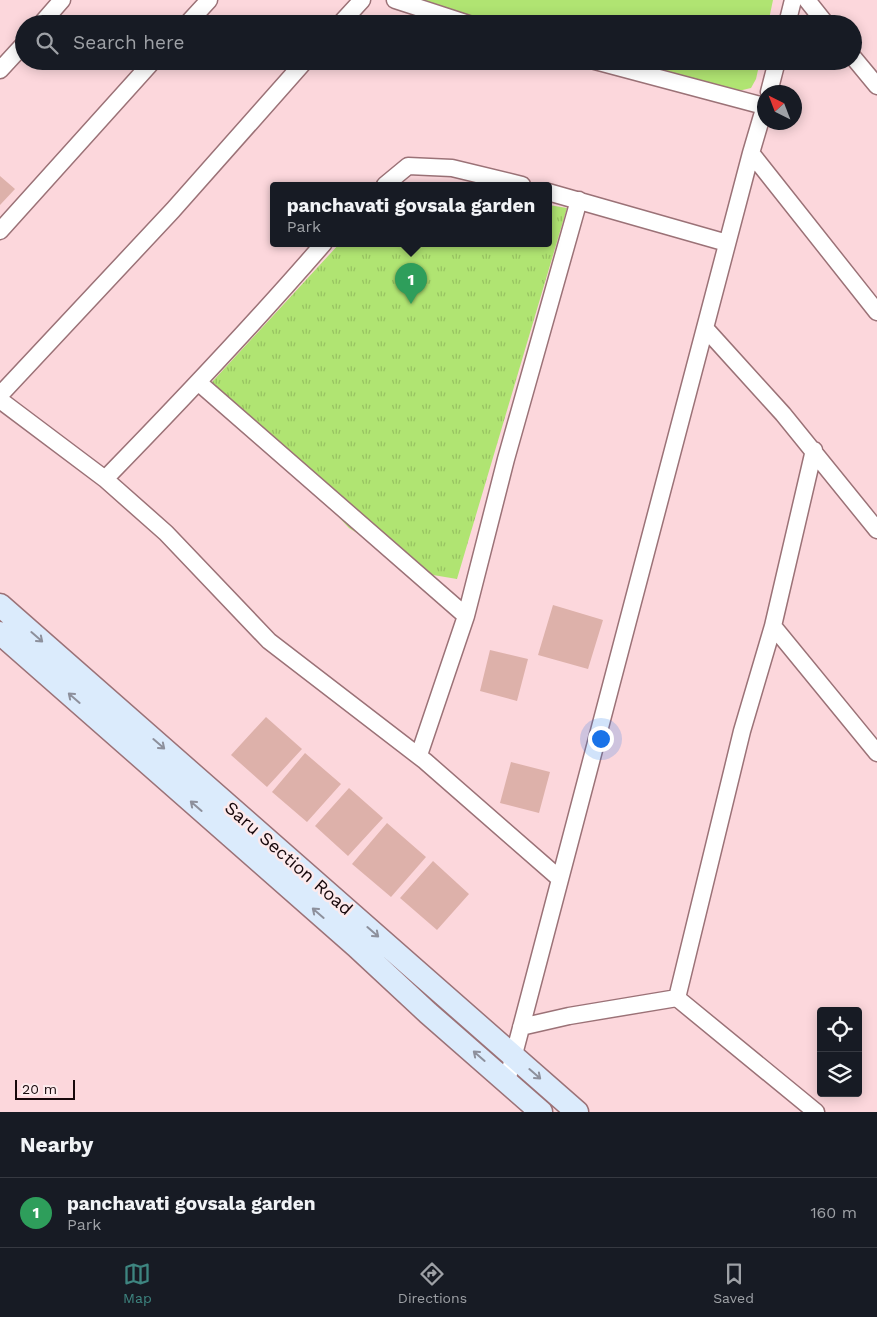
<!DOCTYPE html>
<style>
:root{--surface:#171b24;--page:#20242c;--text:#f1f3f6;--muted:#9ea1a6;--line:#363941;--accent:#3e8580}
body{margin:0;font-family:"Work Sans",sans-serif;background:var(--page);color:var(--text)}
.controls{position:absolute;right:15px;bottom:15px;display:grid;overflow:hidden;border-radius:5px;box-shadow:0 2px 12px #0003}
.controls button{width:45px;height:45px;display:grid;place-items:center;padding:0;border:0;border-bottom:1px solid var(--line);background:var(--surface);color:var(--text);font:25px sans-serif}
.compass{position:absolute;left:757px;top:85px;width:45px;height:45px;border-radius:50%;background:var(--surface);box-shadow:0 2px 12px #0003;rotate:318deg}
.scale{position:absolute;left:15px;bottom:12px;width:60px;box-sizing:border-box;padding-left:5px;border:2px solid #17080b;border-top:0;font-size:14px;line-height:18px;white-space:nowrap;color:#17080b;-webkit-text-stroke:4px #fdeaec;paint-order:stroke}
.you{position:absolute;left:600px;top:738px;width:18px;height:18px;margin:-12px;border:4px solid #fff;border-radius:50%;background:#1a73e8;box-shadow:0 0 0 8px #1a73e833}
.badge{display:grid;place-items:center;width:32px;height:32px;border-radius:50%;background:var(--accent);color:#fff;font-size:16px;font-weight:700}
.pin{position:absolute;translate:-50% -41px;filter:drop-shadow(0 1px 2px #0008)}
.pin::after{content:'';position:absolute;top:26px;width:18px;height:15px;background:inherit;clip-path:polygon(0 0,100% 0,50% 100%)}
.popup{position:absolute;left:270px;top:182px;width:282px;height:65px;box-sizing:border-box;display:grid;place-content:center;border-radius:5px;background:var(--surface);filter:drop-shadow(0 1px 4px #0005);font-size:16px;white-space:nowrap;color:var(--muted)}
.popup b{font-size:19px;color:var(--text)}
.popup::after{content:'';position:absolute;left:50%;top:100%;margin-left:-10px;border:10px solid transparent;border-top-color:var(--surface)}
.list{margin:0;padding:0;list-style:none}
h2{display:flex;justify-content:space-between;align-items:center;height:65px;margin:0;padding:0 20px;font-size:21px}
h2 small{font-size:16px;font-weight:400;color:var(--muted)}
.list li{display:grid;grid-template-columns:32px 1fr auto;gap:15px;align-items:center;box-sizing:border-box;height:70px;padding:0 20px;border-top:1px solid var(--line)}
.list b{display:block;font-size:19px;white-space:nowrap}
.list p{margin:0;font-size:16px;white-space:nowrap;color:var(--muted)}
.list em{font-size:16px;font-style:normal;color:var(--muted)}
.icon{flex:none;width:28px;height:28px;fill:none;stroke:currentColor;stroke-width:2;stroke-linecap:round;stroke-linejoin:round}
.map{position:relative;flex:none;width:877px;height:1112px;overflow:hidden}
.search{position:absolute;background:var(--surface);box-shadow:0 2px 12px #0003;left:15px;right:15px;top:15px;height:55px;display:flex;align-items:center;gap:12px;box-sizing:border-box;padding:0 18px;border-radius:28px;color:var(--muted);font-size:19px}
.sheet{height:135px;background:var(--surface)}
nav{display:flex;justify-content:space-around;align-items:center;box-sizing:border-box;height:70px;border-top:1px solid var(--line);background:var(--surface);font-size:14px;color:var(--muted)}
nav a{display:grid;justify-items:center;gap:2px}
nav .on{color:var(--accent)}
.map>svg:first-child{display:block}
.grass{fill:#b0e472}
.park{fill:url(#park-tufts)}
.building{fill:#ddb1aa}
.lines{fill:none;stroke-linecap:round;stroke-linejoin:round}
.street-casing{stroke:#9b7277;stroke-width:19}
.secondary-casing{stroke:#9b7277;stroke-width:25}
.street{stroke:#fff;stroke-width:16}
.secondary{stroke:#dbebfc;stroke-width:22}
.oneway{stroke:#8d909c}
.labels{text-anchor:middle;dominant-baseline:central;stroke-width:5;stroke-linejoin:round;paint-order:stroke}
.street-label{font-size:18px;fill:#17080b;stroke:#fdeaec}
</style>
<div class="map">
<svg width="877" height="1112" viewBox="0 0 877 1112">
<defs>
<pattern id="park-tufts" width="24" height="20" patternUnits="userSpaceOnUse" patternTransform="scale(1.25)"><rect width="24" height="20" fill="#b0e472"/><path d="M3 7l-1-3M5 7V3M7 7l1-3M15 17l-1-3M17 17v-4M19 17l1-3" fill="none" stroke="#97c261"/></pattern>
</defs>
<rect width="100%" height="100%" fill="#fcd7dc"/>
<path class="grass" d="M397 0H773L768 24H484Z
M622 61H760L756 79 751 88 734 92Z"/>
<path class="park" d="M549 205 567 208 457 579 421 573 349 528 212 382 340 243H548Z"/>
<path class="building" d="M0 176 15 189 0 205Z
M553 605 603 620 588 669 538 655Z
M490 650 528 659 517 701 480 691Z
M266 717 302 749 267 787 231 755Z
M305 753 341 784 307 822 272 792Z
M511 762 550 772 539 813 500 803Z
M349 788 383 818 348 856 315 826Z
M387 823 426 857 391 897 352 864Z
M433 861 469 894 437 930 400 898Z"/>
<g class="lines">
<g class="street-casing">
<path id="street" d="M395 0 469 24
M807 0 826 24
M41 24 62 0
M187 24 209 0
M340 24 362 0
M787 24 793 0
M853 57 877 86
M595 61 764 106
M0 70 24 44
M769 92 777 61
M751 153 877 312
M385 185 408 166 452 168 522 185
M548 192 727 243
M0 231 153 61
M705 328 783 414 877 530
M198 382 466 616
M0 395 173 210 305 61
M0 400 105 479 166 533 269 641 425 761 560 879
M814 450 773 626 742 731 677 998 816 1112
M105 479C180 402 254 324 324 243
M773 626 877 753
M419 755 466 616 506 459 579 200
M521 1027 569 1016 677 998
M507 1081 751 153 764 109"/>
</g>
<g class="secondary-casing">
<path id="secondary" d="M0 605 577 1112
M0 633 356 946 428 1013 541 1112"/>
</g>
<use href="#street" class="street"/>
<use href="#secondary" class="secondary"/>
</g>
<defs><path id="oneway-shaft" d="M-6 0H5M1.5-3L5.5 0L1.5 3" fill="none" stroke-width="1.6" stroke-linecap="round" stroke-linejoin="round" transform="scale(1.25)"/></defs>
<g class="oneway">
<use href="#oneway-shaft" transform="translate(37 637) rotate(41)"/>
<use href="#oneway-shaft" transform="translate(74 698) rotate(-139)"/>
<use href="#oneway-shaft" transform="translate(159 744) rotate(41)"/>
<use href="#oneway-shaft" transform="translate(196 806) rotate(-139)"/>
<use href="#oneway-shaft" transform="translate(318 913) rotate(-139)"/>
<use href="#oneway-shaft" transform="translate(373 932) rotate(41)"/>
<use href="#oneway-shaft" transform="translate(479 1056) rotate(-139)"/>
<use href="#oneway-shaft" transform="translate(535 1074) rotate(41)"/>
</g>
<g class="labels">
<g class="street-label">
<text transform="translate(289 858) rotate(41)">Saru Section Road</text>
</g>
</g>
</svg>
<div class="controls">
<button><svg class="icon" aria-label="locate" viewBox="0 0 24 24"><circle cx="12" cy="12" r="6"/><path d="M12 2v4M12 18v4M2 12h4M18 12h4"/></svg></button>
<button><svg class="icon" aria-label="layers" viewBox="0 0 24 24"><path d="M12 4l9 5-9 5-9-5zM3 14l9 5 9-5"/></svg></button>
</div>
<svg class="compass" viewBox="-18 -18 36 36"><path d="M0-13l5 13h-10z" fill="#e53935"/><path d="M0 13l5-13h-10z" fill="#9ea1a6"/></svg>
<div class="scale">20 m</div>
<div class="you"></div>
<div class="pin badge" style="left:411px;top:304px;background:#2e9e5b">1</div>
<div class="popup"><b>panchavati govsala garden</b>Park</div>
<div class="search"><svg class="icon" aria-label="search" viewBox="0 0 24 24"><circle cx="10" cy="10" r="6"/><path d="M15 15l6 6"/></svg>Search here</div>
</div>
<section class="sheet">
<h2>Nearby<small></small></h2>
<ul class="list">
<li><span class="badge" style="background:#2e9e5b">1</span><div><b>panchavati govsala garden</b><p>Park</p></div><em>160 m</em></li>
</ul>
</section>
<nav>
<a class="on"><svg class="icon" aria-label="map" viewBox="0 0 24 24"><path d="M3 6l6-2 6 2 6-2v14l-6 2-6-2-6 2zM9 4v14M15 6v14"/></svg>Map</a>
<a><svg class="icon" aria-label="directions" viewBox="0 0 24 24"><path d="M12 3l9 9-9 9-9-9zM9 14v-3h6M13 9l2 2-2 2"/></svg>Directions</a>
<a><svg class="icon" aria-label="saved" viewBox="0 0 24 24"><path d="M7 4h10v16l-5-4-5 4z"/></svg>Saved</a>
</nav>
